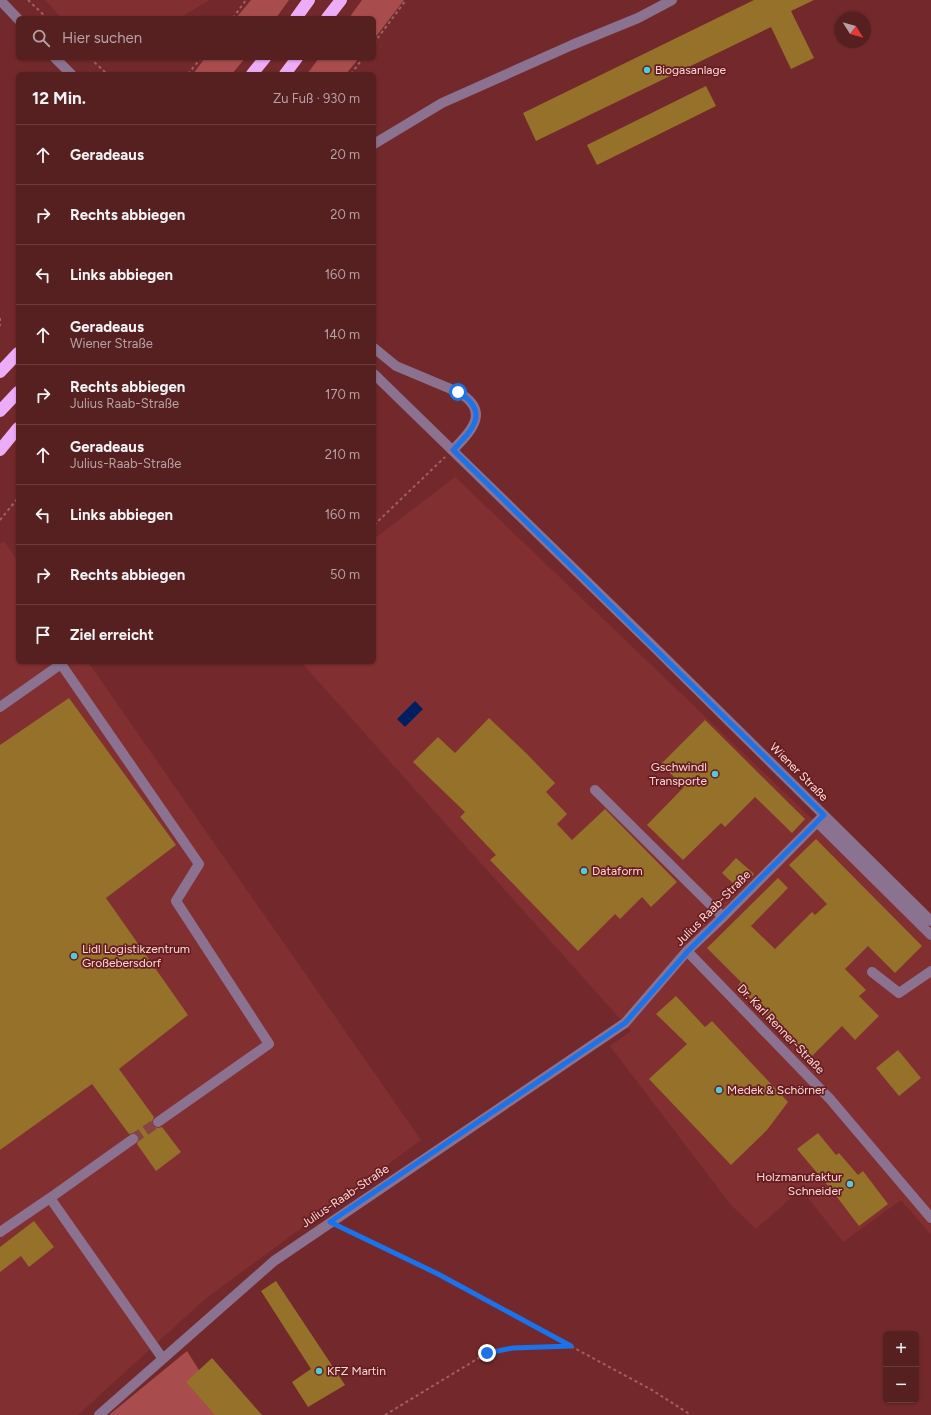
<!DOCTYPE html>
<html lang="de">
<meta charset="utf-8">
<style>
:root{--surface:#561f20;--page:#5c2729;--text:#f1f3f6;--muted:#b6a2a5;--line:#6c3d3e}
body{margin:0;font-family:Figtree,sans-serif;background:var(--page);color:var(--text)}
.controls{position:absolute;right:12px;bottom:12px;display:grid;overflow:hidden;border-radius:6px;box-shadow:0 1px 3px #0004}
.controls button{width:36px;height:36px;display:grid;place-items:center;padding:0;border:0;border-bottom:1px solid var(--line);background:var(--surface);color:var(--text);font:20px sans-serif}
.compass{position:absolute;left:835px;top:12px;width:36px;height:36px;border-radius:50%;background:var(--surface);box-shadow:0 1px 3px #0004;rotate:127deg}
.stop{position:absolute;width:12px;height:12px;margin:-9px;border:3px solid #1a73e8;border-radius:50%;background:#fff}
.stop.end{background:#1a73e8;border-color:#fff;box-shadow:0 1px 4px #0008}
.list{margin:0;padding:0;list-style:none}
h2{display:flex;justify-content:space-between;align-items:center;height:52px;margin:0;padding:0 16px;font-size:17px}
h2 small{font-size:13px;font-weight:400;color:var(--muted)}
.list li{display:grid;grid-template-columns:26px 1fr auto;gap:12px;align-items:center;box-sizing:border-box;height:60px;padding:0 16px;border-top:1px solid var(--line)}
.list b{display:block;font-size:15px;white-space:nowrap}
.list p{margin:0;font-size:13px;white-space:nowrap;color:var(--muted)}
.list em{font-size:13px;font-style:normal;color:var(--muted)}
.icon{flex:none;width:22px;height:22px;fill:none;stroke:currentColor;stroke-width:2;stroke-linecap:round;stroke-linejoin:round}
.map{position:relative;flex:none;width:931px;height:1415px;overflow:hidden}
.search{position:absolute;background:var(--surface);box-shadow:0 1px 3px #0004;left:16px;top:16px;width:360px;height:44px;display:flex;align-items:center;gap:10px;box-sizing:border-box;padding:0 14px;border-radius:6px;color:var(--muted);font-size:15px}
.panel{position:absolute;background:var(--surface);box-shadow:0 1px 3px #0004;left:16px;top:72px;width:360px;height:592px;border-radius:6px}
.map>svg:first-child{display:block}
.built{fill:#822f32}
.green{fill:#a94c4d}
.water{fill:#001f61}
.building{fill:#957129}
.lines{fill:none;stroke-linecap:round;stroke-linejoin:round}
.minor-tunnel{stroke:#884345;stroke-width:10;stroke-dasharray:10 5;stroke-linecap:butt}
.path{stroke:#9f6162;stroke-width:2;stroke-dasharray:3 3;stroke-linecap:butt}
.minor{stroke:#8c7291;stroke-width:10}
.highway{stroke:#edacf8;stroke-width:12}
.route{stroke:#1a73e8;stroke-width:5}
.poi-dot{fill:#51ccd4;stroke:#661d21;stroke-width:1.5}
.labels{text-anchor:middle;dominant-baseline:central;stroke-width:3.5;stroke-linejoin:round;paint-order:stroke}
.poi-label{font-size:12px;fill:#fed9d7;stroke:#661d21;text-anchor:start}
.street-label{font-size:12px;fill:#fed9d7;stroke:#661d21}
</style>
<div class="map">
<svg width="931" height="1415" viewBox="0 0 931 1415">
<rect width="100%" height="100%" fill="#73292b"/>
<path class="built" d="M45 0H210L179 18H62Z
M455 477 931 933V1235L901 1200 843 1242 801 1189 756 1229 731 1205 610 1046 631 1031 301 662H374V539Z
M4 541 18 561V662H88L421 1140 205 1299 78 1415H0V544Z"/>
<path class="green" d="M251 0H289L276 18H236Z
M362 0H404L374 39V18H349Z
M205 58H245L232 74H193Z
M319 58H359L346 74H307Z
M187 1351 227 1415H109Z"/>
<path class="water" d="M415 701 423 709 405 727 397 719Z"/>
<path class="building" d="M754 0H814L791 11 814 58 791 69 771 27 536 141 523 113Z
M706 86 716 106 597 165 587 145Z
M69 698 176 845 106 898 188 1015 119 1069 154 1117 152 1122 153 1126 158 1128 162 1127 181 1152 156 1171 137 1144 139 1139 138 1135 133 1133 129 1134 92 1084 0 1150V745Z
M489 718 526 753 555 783 546 792 567 814 557 824 572 840 605 809 677 882 651 907 642 897 620 919 615 914 578 951 490 860 496 855 460 817 465 812 413 762 438 737 455 753Z
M705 720 805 819 792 833 755 797 725 827 721 823 683 860 647 825 684 787 661 764Z
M816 839 922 946 895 973 868 946 845 969 866 990 859 996 879 1016 855 1040 842 1026 809 1059 738 986 741 982 707 948 778 878 788 888 751 926 775 949 812 912 815 915 827 904 789 865Z
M736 858 754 874 739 889 722 873Z
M676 996 705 1027 712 1021 788 1102 767 1130 731 1165 649 1079 687 1044 656 1014Z
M898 1050 921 1078 899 1096 876 1068Z
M818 1133 836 1155 839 1153 858 1175 863 1171 888 1204 859 1226 834 1193 797 1149Z
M34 1221 54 1247 29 1267 21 1256 0 1272V1247Z
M276 1281 345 1385 308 1407 292 1382 311 1369 261 1291Z
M212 1358 262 1415H215L186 1382Z"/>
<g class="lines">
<path class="minor-tunnel" d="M133 1139 158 1122"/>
<path class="path" d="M28 0 47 18
M233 18 246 0
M374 43 406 0
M90 58 107 74
M188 74 201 58
M351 74 363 58
M0 318V326
M0 520 18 498
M374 525 445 457
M342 1228 437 1274 652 1390 691 1415
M385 1415 487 1353 513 1348 570 1347"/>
<path class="minor" d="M0 0 18 19
M55 58 71 74
M374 144 442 103 572 45 638 18 672 0
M374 348 396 366 458 392C491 411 472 430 453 450
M374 374 649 642 931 921
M0 707 61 664 199 864 176 901 269 1044 158 1122
M595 790 723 917
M817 822 931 935
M687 951 830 1099 931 1218
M872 972 899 993 931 971
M133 1139 50 1198 163 1359
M0 1232 50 1198
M99 1415 274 1261 625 1023 687 951 723 917 824 815"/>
<path class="highway" d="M296 18 309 0
M327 18 341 0
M252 74 265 58
M285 74 297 58
M0 372 18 353
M0 411 18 392
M0 450 18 428"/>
</g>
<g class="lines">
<path class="route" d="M458 392C491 412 472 430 453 450L824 815 688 951 625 1023 330 1222 438 1274 571 1346 513 1348 487 1353"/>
</g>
<g class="poi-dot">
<circle cx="647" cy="70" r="4"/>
<circle cx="715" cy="774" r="4"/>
<circle cx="584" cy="871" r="4"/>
<circle cx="74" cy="956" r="4"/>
<circle cx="719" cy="1090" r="4"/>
<circle cx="850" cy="1184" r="4"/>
<circle cx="319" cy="1371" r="4"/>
</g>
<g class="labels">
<g class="poi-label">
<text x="655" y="70">Biogasanlage</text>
<text x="707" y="767" text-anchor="end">Gschwindl<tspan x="707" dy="14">Transporte</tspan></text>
<text x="592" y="871">Dataform</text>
<text x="82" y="949">Lidl Logistikzentrum<tspan x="82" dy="14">Großebersdorf</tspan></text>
<text x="727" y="1090">Medek &amp; Schörner</text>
<text x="842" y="1177" text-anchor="end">Holzmanufaktur<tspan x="842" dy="14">Schneider</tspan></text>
<text x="327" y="1371">KFZ Martin</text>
</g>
<g class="street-label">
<text transform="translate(799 772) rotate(45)">Wiener Straße</text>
<text transform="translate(713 908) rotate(-45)">Julius Raab-Straße</text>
<text transform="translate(781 1029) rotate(46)">Dr. Karl Renner-Straße</text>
<text transform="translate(345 1196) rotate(-34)">Julius-Raab-Straße</text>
</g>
</g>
</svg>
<div class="controls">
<button>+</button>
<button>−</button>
</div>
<svg class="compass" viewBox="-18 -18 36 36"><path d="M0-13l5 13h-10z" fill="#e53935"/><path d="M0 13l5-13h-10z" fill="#b6a2a5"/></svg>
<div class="stop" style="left:458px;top:392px"></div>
<div class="stop end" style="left:487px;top:1353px"></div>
<div class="search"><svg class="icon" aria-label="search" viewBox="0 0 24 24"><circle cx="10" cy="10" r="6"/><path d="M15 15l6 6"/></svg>Hier suchen</div>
<section class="panel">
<h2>12 Min.<small>Zu Fuß · 930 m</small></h2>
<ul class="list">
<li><svg class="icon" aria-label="ahead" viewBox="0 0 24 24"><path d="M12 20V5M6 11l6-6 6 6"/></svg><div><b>Geradeaus</b></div><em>20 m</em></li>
<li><svg class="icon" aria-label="right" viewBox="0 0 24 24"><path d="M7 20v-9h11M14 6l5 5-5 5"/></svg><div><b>Rechts abbiegen</b></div><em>20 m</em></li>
<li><svg class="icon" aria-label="left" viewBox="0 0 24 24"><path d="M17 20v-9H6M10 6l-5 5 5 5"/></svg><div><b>Links abbiegen</b></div><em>160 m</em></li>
<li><svg class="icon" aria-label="ahead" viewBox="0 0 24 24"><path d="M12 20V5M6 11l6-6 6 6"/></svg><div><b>Geradeaus</b><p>Wiener Straße</p></div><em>140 m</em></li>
<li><svg class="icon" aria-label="right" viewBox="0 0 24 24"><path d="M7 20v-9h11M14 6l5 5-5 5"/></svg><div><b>Rechts abbiegen</b><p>Julius Raab-Straße</p></div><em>170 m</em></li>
<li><svg class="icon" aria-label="ahead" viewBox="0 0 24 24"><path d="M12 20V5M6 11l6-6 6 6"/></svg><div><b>Geradeaus</b><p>Julius-Raab-Straße</p></div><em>210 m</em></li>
<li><svg class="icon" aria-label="left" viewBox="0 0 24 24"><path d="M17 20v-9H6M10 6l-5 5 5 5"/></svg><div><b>Links abbiegen</b></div><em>160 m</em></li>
<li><svg class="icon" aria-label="right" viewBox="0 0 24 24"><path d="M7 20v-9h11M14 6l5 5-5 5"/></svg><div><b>Rechts abbiegen</b></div><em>50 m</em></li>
<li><svg class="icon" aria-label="arrive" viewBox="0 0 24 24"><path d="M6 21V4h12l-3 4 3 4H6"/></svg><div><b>Ziel erreicht</b></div></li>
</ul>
</section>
</div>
